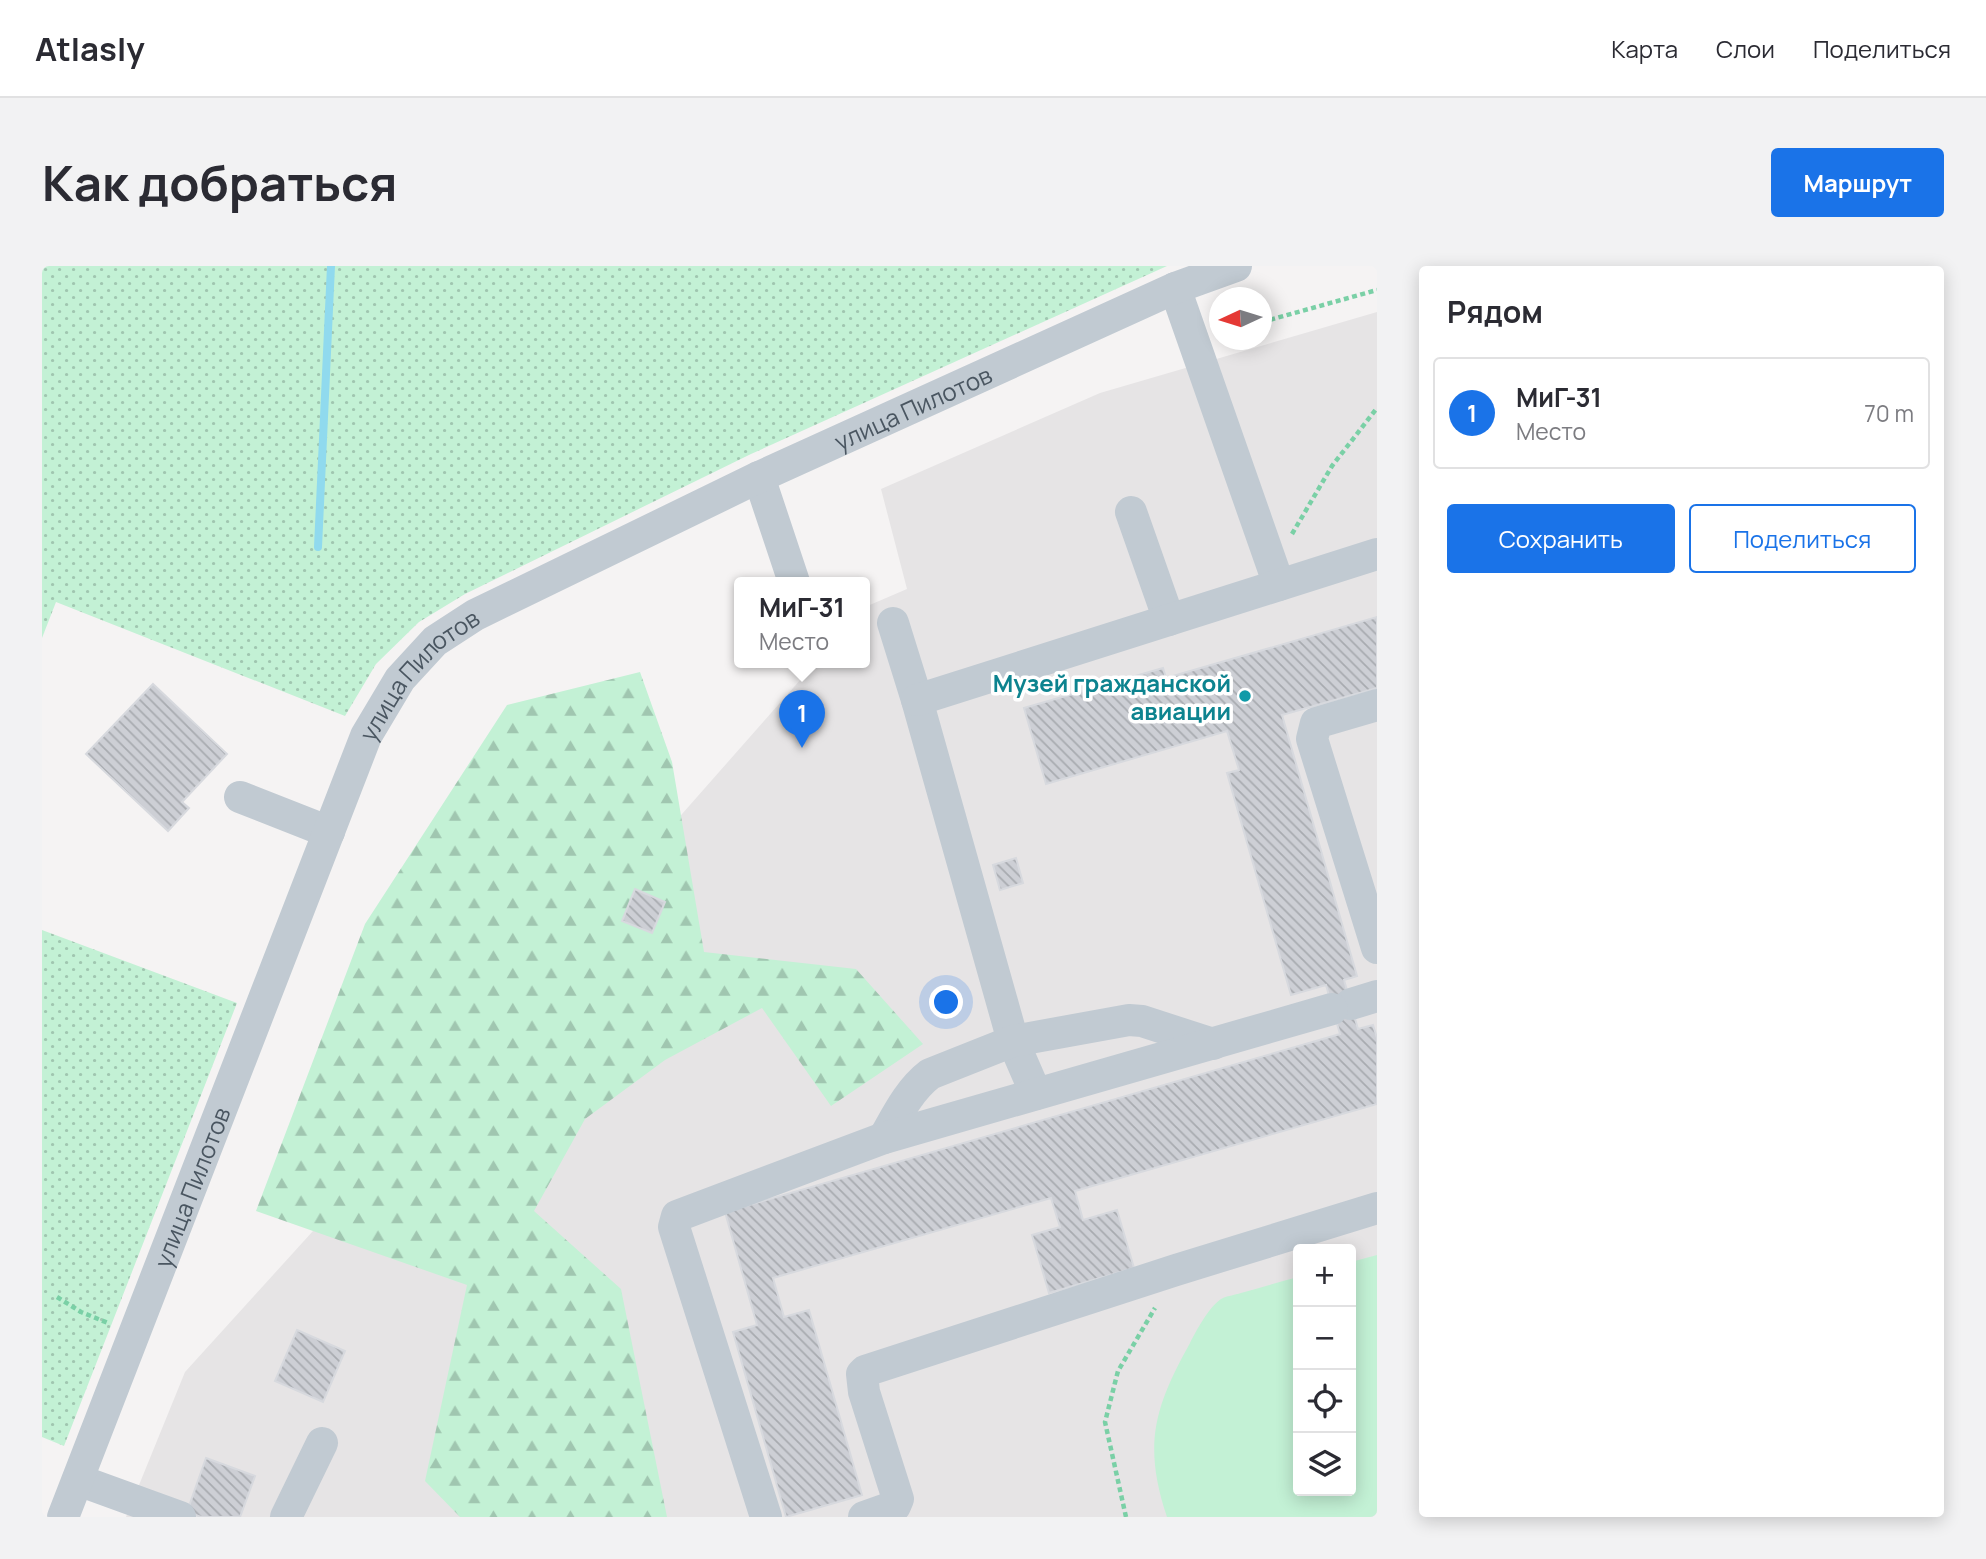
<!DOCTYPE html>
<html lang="ru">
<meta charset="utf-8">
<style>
:root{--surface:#fff;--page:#f2f2f3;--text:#2b2b33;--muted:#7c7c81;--line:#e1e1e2;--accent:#1a73e8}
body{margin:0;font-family:Manrope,sans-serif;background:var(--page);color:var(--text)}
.controls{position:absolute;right:21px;bottom:21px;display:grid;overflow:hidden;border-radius:7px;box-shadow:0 4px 18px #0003}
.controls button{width:63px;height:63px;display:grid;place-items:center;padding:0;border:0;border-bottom:2px solid var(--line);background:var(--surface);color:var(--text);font:35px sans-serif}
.compass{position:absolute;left:1167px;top:21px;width:63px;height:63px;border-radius:50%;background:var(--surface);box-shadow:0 4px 18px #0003;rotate:266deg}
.you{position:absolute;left:905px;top:737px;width:24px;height:24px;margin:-18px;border:5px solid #fff;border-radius:50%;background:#1a73e8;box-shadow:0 0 0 10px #1a73e833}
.badge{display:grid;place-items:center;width:46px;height:46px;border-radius:50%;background:var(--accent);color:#fff;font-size:23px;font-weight:700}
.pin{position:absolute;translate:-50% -58px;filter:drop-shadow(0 2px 4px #0008)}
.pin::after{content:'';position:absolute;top:37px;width:24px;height:21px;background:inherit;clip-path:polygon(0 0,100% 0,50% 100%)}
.popup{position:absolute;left:692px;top:311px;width:136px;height:91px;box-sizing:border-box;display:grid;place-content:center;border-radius:7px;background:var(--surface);filter:drop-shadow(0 2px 5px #0005);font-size:23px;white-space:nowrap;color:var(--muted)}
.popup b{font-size:26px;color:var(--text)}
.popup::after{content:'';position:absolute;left:50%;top:100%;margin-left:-14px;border:14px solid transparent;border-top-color:var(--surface)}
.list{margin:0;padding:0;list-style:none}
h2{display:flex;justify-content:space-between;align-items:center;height:91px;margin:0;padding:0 28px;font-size:30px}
h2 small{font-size:23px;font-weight:400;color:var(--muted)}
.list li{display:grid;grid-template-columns:46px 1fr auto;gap:21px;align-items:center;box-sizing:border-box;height:112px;margin:0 14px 14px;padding:0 14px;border:2px solid var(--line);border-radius:7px}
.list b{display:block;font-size:26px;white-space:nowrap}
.list p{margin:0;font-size:23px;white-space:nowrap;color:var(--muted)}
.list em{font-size:23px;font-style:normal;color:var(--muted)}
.actions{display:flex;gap:14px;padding:21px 28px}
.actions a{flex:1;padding:16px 0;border:2px solid var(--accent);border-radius:7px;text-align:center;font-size:24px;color:var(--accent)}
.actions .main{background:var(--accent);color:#fff}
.icon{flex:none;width:38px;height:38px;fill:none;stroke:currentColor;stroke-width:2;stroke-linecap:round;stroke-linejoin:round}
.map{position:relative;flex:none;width:1335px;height:1251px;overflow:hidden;border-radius:7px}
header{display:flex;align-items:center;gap:42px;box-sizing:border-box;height:98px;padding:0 35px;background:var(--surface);border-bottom:2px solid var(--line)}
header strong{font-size:33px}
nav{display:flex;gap:38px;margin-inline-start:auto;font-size:24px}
.intro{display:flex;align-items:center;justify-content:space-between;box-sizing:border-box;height:168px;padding:0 42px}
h1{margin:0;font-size:49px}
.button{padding:18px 32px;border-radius:7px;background:var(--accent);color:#fff;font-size:24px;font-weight:700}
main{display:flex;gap:42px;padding:0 42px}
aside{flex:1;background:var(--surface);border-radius:7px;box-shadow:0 4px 18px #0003}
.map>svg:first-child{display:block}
.education{fill:#e6e4e5;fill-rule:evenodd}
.grass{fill:url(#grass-dots)}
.forest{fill:url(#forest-firs)}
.pitch{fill:#c3f1d5}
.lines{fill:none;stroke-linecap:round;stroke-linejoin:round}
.stream{stroke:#90daee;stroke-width:8}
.building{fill:url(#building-back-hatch);stroke:#d7d9de;stroke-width:2}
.path{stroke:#7ad0a6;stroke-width:4.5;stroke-dasharray:5 3.5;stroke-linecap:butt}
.minor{stroke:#c1cad2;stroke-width:32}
.culture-dot{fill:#0f9aa8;stroke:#fff;stroke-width:2.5}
.labels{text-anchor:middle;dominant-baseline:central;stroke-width:7;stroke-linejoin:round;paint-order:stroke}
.street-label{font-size:24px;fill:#4a5661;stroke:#fff}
.culture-label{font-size:24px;font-weight:bold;fill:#0d838f;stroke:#fff;text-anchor:end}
</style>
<header>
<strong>Atlasly</strong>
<nav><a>Карта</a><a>Слои</a><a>Поделиться</a></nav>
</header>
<div class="intro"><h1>Как добраться</h1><a class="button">Маршрут</a></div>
<main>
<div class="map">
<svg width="1335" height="1251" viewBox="0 0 1335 1251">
<defs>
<pattern id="grass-dots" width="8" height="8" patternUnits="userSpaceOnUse" patternTransform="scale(1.75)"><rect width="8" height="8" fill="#c3f1d5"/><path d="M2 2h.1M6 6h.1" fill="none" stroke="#a0c6b0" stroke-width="1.8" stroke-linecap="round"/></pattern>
<pattern id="forest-firs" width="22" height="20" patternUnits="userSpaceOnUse" patternTransform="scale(1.75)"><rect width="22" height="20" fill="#c3f1d5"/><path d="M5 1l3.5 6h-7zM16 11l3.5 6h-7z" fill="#a0c6b0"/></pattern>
<pattern id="building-back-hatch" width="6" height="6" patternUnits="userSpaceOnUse" patternTransform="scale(1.75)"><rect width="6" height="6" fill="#cdcfd5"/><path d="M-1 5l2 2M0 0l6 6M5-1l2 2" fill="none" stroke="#a8abb0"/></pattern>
</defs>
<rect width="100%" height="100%" fill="#f5f3f3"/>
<path class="education" d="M1335 46V1251H84L143 1106 320 911 774 396H823V341L865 323 839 223 1058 127ZM1256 983H1309V1225H1256Z"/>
<path class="grass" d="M0 0H1125L709 188 423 328 377 356 334 398 303 450 14 336 0 372Z
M0 664 195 737 22 1180 0 1171Z"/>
<path class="forest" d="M598 406 630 496 662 686 814 703 881 778 789 840 720 742 623 794 543 853 492 945 579 1023 625 1251H418L383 1215 425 1019 214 945 323 658 465 439Z"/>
<path class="pitch" d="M1335 989V1251H1125C1101 1179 1112 1142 1148 1077 1154 1065 1167 1041 1179 1033 1184 1030 1193 1029 1199 1027 1218 1022 1237 1016 1256 1011V1225H1309V996Z"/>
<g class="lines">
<path class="stream" d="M276 281 289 0"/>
</g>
<path class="building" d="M1335 351V422L1240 449 1315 710 1302 714 1316 763 1331 759 1335 772V838L1033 925 1041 954 1075 944 1092 1002 1007 1027 990 969 1018 961 1009 932 731 1012 742 1051 767 1044 820 1229 744 1251 691 1066 715 1059 683 946 1298 768 1284 719 1249 729 1185 507 1197 504 1185 465 1004 518 982 442 1121 402 1124 412Z
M111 418 185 488 140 536 147 542 126 565 44 488Z
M974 592 981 617 958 624 951 599Z
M593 623 623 636 610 667 580 655Z
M255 1064 303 1085 281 1136 233 1115Z
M164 1192 213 1210 198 1251H159L145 1246Z"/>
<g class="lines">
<path class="path" d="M1220 56 1335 24
M1250 268 1290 200 1335 142
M15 1031 39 1046 66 1057
M1084 1251 1063 1156 1076 1105 1113 1042"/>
<g class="minor">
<path d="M1133 22 1237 319"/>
<path d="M717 211 752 316"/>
<path d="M1089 246 1127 354"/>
<path d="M851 357 875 434 971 775 994 828"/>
<path d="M875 434 1335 288"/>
<path d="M1335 439 1274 457 1270 473 1335 682"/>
<path d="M198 531 287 566"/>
<path d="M1309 738 1335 730"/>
<path d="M842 872C855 849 867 824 888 808L971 775 1087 754 1100 755 1171 778"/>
<path d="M36 1214 138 1251"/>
<path id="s1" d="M21 1251 324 470 358 413 393 375 433 349 717 211 1133 22 1194 0"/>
<path d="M244 1251 280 1177"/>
<path d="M724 1251 632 961 635 950 842 872 1290 743"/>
<path d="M822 1251 853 1240 856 1233 822 1126 820 1108 823 1105 1134 1004 1335 942"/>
</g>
</g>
<circle class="culture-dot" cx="1203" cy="430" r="7"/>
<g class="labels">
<g class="street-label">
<text stroke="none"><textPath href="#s1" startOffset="1488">улица Пилотов</textPath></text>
<text stroke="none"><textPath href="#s1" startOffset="920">улица Пилотов</textPath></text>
<text stroke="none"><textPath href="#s1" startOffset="354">улица Пилотов</textPath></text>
</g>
<g class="culture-label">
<text x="1189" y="416">Музей гражданской<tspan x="1189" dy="28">авиации</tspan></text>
</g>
</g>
</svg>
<div class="controls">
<button>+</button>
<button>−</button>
<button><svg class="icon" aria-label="locate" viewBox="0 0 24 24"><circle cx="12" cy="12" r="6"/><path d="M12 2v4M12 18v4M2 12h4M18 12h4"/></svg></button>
<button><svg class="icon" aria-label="layers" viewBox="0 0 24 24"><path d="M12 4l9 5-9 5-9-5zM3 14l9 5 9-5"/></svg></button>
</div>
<svg class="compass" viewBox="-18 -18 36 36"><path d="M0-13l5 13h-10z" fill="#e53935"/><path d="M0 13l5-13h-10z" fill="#7c7c81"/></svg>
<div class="you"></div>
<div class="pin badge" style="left:760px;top:482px">1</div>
<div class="popup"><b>МиГ-31</b>Место</div>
</div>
<aside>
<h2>Рядом<small></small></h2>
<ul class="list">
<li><span class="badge">1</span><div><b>МиГ-31</b><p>Место</p></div><em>70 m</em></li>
</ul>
<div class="actions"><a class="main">Сохранить</a><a>Поделиться</a></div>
</aside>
</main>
